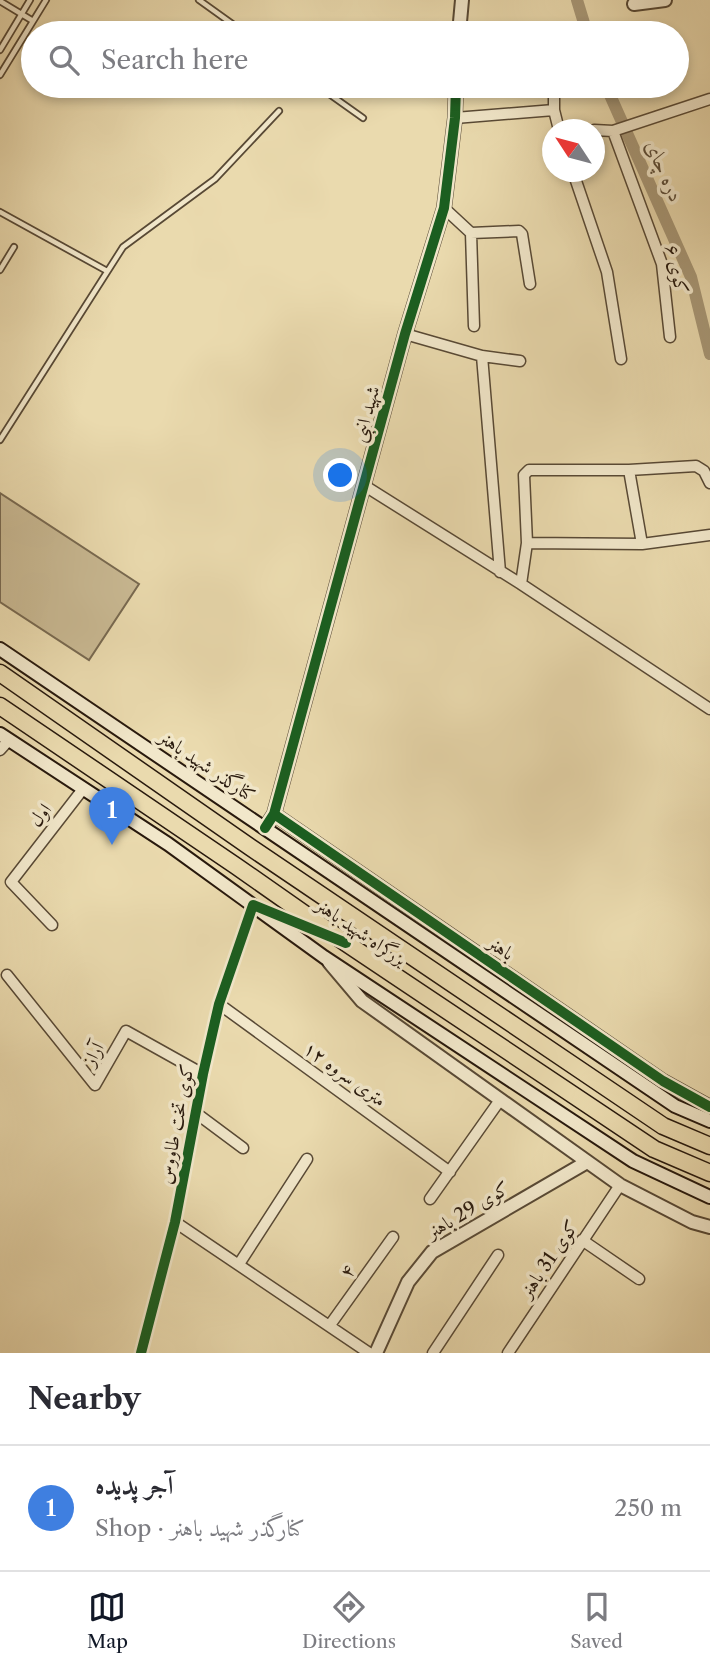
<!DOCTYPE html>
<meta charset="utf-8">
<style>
:root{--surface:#fff;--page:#f2f2f3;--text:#2b2b33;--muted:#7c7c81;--line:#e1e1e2;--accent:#111827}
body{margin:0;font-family:"Libre Caslon Text",Amiri,serif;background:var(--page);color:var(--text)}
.compass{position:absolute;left:542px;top:119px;width:63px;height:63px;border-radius:50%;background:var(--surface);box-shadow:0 4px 10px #0003;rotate:306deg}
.you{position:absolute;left:341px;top:476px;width:24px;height:24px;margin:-18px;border:5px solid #fff;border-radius:50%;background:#1a73e8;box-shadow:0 0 0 10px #1a73e833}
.badge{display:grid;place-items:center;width:46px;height:46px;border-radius:50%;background:var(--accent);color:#fff;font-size:23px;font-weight:700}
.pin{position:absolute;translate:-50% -58px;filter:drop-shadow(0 2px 4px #0008)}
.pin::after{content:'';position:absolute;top:37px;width:24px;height:21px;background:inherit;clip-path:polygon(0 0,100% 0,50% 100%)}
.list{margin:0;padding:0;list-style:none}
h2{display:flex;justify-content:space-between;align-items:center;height:91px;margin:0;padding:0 28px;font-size:30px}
h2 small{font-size:23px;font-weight:400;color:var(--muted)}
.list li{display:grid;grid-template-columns:46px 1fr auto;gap:21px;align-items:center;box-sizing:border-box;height:126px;padding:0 28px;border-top:2px solid var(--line)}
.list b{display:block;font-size:26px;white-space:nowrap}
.list p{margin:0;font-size:23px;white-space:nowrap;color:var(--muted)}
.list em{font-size:23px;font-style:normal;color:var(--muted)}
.icon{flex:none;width:38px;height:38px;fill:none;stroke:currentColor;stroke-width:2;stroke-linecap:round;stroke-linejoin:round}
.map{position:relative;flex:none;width:710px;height:1353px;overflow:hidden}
.search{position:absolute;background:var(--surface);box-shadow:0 4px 10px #0003;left:21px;right:21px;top:21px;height:77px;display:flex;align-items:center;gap:18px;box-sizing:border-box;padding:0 24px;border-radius:38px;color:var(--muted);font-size:26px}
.sheet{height:217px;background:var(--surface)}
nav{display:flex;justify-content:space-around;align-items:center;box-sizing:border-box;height:98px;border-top:2px solid var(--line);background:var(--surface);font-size:19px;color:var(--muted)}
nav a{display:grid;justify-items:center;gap:4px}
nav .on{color:var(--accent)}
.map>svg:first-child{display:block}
.green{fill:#c9b993;stroke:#786950;stroke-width:2}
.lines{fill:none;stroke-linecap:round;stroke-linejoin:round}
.canal{stroke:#a89877;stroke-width:12}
.service-casing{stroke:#584935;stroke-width:8}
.minor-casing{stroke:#584935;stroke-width:13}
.tertiary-casing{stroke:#584935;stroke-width:16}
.secondary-casing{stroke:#28190d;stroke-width:16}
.trunk-casing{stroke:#28190d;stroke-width:19}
.service{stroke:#f1e7ca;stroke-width:4.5}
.minor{stroke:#f1e7ca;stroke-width:10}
.tertiary{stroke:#f1e7ca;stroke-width:12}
.secondary{stroke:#f1e7ca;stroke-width:12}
.trunk{stroke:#eadaae;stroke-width:16}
.cycleway-casing{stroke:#f1e7ca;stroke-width:15}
.cycleway{stroke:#1b5e20;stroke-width:10}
.labels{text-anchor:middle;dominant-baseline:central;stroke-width:7;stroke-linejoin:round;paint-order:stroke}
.street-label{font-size:19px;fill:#28190d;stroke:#f1e7ca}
.water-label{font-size:21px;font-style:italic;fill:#5b4c37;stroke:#f1e7ca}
</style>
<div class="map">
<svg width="710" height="1353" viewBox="0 0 710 1353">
<rect width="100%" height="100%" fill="#eadaae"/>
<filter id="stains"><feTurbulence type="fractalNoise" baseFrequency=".00286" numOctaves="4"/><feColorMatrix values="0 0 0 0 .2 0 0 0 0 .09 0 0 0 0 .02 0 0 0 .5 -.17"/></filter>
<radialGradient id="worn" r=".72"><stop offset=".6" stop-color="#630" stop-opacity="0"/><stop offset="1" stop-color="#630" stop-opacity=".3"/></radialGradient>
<path class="green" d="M0 493 139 584 89 660 0 602Z"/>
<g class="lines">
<path class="canal" d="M577 0 587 33
M606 86 691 277 710 354"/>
<g class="service-casing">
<path id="service" d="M199 0 245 33
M0 1 33 21
M0 50 30 0
M0 75 46 0
M318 86 363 118
M0 212 107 271
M0 270 14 247
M0 440 123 247 215 179 279 111"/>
</g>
<g class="minor-casing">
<path id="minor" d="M554 86V110L559 130
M455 118 554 110
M559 128 585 130
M594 130 613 131 710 99
M613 131 662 264 670 337
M573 172 607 272 621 359
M444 208 471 233 474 326
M471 233 519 231 522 234 530 284
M405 334 482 356 520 361
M482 356 500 572
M629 470 642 544
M365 486 521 584 710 709
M527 543 642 544 710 535
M521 584 527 543 524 475 529 470H629L696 466 704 471 710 483
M0 750 9 740
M52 925 11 882 83 789
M7 975 95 1085 126 1031 203 1074
M219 1004 450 1172
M196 1113 243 1148
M430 1199 500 1100
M175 1222 369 1353
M582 1240 639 1279
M239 1264 307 1159
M330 1325 393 1237
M141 1353 175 1222 203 1074 219 1004 253 905 322 933
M433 1353 498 1255
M508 1353 620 1185"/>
</g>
<g class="tertiary-casing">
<path id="tertiary" d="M634 4 665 0
M459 33 462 0
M274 814 663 1081 710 1107
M265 828 274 814 405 334 444 208 455 118 456 86
M329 962 362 1001 620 1185 692 1222 710 1227
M376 1353 408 1282 432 1252 587 1162"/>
</g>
<g class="secondary-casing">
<path id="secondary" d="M0 649 675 1106 710 1121
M0 734 168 844 324 957 633 1161 710 1197"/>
</g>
<g class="trunk-casing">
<path id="trunk" d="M0 673 250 847 663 1126 710 1146
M0 706 236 866 346 943 654 1149 710 1173"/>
</g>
<use href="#service" class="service"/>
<use href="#minor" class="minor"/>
<use href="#tertiary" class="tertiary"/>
<use href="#secondary" class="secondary"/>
<use href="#trunk" class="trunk"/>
<g class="cycleway-casing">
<path id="cycleway" d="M274 814 663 1081 710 1107
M265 828 274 814 405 334 444 208 455 118 456 86
M141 1353 175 1222 203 1074 219 1004 253 905 346 943"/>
</g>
<use href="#cycleway" class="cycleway"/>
</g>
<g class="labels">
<g class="street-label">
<text transform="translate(677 269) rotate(78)">کوی ۶</text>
<text transform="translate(366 414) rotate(-75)">شهید انبی</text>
<text transform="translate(207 766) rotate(34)">کنارگذر شهید باهنر</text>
<text transform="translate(40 815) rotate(-52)">اول</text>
<text transform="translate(361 932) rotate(34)">بزرگراه شهید باهنر</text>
<text transform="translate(501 948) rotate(34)">باهنر</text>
<text transform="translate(93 1054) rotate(-61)">آراز</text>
<text transform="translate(345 1074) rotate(36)">۱۲ متری سروه</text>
<text transform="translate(176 1124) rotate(-79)">کوی تخت طاووس</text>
<text transform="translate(468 1210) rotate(-31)">کوی 29 باهنر</text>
<text transform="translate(549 1259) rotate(-56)">کوی 31 باهنر</text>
<text transform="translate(347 1271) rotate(-55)">۴</text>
</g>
<g class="water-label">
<text transform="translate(665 171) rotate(66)">دره چای</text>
</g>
</g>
<rect width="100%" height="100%" filter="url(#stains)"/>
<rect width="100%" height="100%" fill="url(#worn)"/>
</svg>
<svg class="compass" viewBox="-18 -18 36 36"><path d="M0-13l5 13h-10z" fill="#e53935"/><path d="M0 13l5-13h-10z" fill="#7c7c81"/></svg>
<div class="you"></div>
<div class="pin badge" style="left:112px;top:845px;background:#3f7fe0">1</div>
<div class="search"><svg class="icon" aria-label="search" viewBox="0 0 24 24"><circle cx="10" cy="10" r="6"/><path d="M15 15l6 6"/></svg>Search here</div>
</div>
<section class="sheet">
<h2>Nearby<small></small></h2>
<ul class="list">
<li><span class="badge" style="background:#3f7fe0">1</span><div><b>آجر پدیده</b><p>Shop · کنارگذر شهید باهنر</p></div><em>250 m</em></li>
</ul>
</section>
<nav>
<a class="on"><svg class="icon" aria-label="map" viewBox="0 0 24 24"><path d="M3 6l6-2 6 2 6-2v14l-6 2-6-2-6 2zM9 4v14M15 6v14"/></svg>Map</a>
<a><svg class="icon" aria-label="directions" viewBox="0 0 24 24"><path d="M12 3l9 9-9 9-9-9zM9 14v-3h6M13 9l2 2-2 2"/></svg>Directions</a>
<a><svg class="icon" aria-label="saved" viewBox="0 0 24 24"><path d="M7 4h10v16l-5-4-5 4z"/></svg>Saved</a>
</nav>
